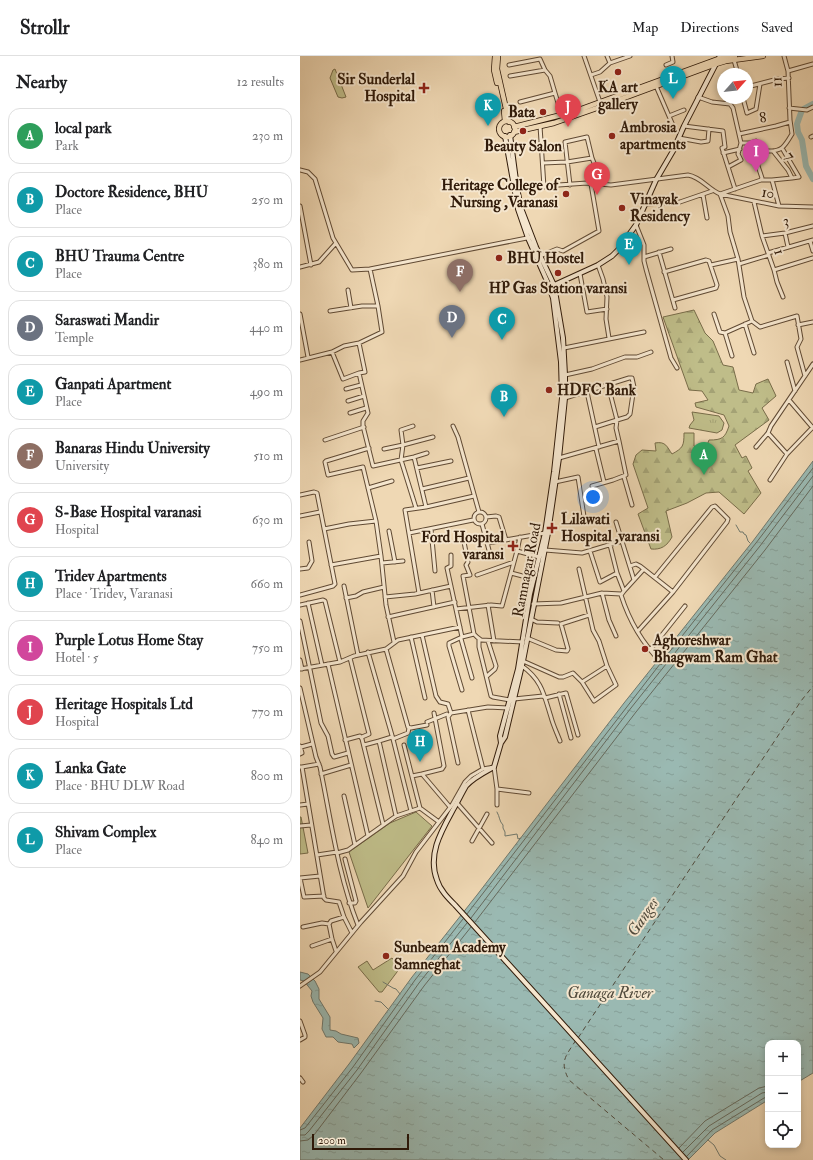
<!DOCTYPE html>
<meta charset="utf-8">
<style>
:root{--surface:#fff;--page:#f2f2f2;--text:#202124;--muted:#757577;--line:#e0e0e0;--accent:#8f2418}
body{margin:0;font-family:"IM FELL Double Pica",serif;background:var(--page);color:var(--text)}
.controls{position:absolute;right:12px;bottom:12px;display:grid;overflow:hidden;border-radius:8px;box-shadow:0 2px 6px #0003}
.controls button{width:36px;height:36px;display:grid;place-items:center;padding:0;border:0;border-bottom:1px solid var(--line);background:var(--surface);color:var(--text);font:20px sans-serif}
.compass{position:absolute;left:417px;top:12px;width:36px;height:36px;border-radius:50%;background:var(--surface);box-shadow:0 2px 6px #0003;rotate:63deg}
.scale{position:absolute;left:12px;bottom:10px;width:97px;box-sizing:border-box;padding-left:4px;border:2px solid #301a09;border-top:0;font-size:11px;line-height:14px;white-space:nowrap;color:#301a09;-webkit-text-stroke:3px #f5e6ce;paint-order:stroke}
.you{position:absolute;left:293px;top:441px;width:14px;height:14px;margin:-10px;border:3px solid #fff;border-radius:50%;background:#1a73e8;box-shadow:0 0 0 6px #1a73e833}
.badge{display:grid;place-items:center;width:26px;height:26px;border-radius:50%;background:var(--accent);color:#fff;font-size:13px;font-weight:700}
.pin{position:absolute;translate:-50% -33px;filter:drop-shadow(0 1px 2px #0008)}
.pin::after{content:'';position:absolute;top:21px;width:14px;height:12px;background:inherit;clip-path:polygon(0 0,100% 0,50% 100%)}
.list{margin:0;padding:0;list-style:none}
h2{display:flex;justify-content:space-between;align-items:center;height:52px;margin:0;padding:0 16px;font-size:17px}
h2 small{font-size:13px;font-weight:400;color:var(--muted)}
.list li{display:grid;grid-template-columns:26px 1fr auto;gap:12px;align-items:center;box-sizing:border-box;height:56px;margin:0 8px 8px;padding:0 8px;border:1px solid var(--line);border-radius:12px}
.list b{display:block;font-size:15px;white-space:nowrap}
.list p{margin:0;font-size:13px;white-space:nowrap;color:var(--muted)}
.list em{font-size:13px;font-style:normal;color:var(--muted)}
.icon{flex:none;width:22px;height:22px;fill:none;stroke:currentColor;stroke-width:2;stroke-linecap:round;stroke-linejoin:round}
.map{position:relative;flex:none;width:513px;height:1104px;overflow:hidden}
header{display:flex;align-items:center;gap:24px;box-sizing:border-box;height:56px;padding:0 20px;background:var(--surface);border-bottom:1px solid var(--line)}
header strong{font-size:19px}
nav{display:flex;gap:22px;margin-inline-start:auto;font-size:14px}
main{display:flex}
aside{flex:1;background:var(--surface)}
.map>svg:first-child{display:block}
.green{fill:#bfbd89;stroke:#786c49}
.forest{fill:url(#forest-firs);stroke:#786c49}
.park{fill:url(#park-tufts);stroke:#786c49}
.water{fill:url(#water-ripples);stroke:#70796e}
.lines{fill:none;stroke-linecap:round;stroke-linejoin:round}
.shore{stroke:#656a5e;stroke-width:1}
.stream{stroke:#70796e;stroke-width:1}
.river{stroke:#9ab9b2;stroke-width:6}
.ferry{stroke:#504a3c;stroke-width:1;stroke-dasharray:5 4;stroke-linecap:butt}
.street-casing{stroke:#604a34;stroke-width:5}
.secondary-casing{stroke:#301a09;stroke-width:6}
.primary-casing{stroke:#301a09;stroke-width:6}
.street{stroke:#f5e6ce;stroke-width:3}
.secondary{stroke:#f5e6ce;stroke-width:4}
.primary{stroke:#efd8b4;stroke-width:4.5}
.poi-dot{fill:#8f2418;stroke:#f5e6ce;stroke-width:1.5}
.labels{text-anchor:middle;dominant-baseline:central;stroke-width:4;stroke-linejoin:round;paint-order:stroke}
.poi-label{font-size:15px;font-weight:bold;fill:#301a09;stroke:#f5e6ce;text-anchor:start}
.street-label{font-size:15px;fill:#301a09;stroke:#f5e6ce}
.water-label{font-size:16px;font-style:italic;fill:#504a3c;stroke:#f5e6ce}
</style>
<header>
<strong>Strollr</strong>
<nav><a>Map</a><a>Directions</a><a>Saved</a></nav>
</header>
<main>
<aside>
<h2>Nearby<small>12 results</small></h2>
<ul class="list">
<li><span class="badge" style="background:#2e9e5b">A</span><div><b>local park</b><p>Park</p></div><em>230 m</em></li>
<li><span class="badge" style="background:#0f9aa8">B</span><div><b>Doctore Residence, BHU</b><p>Place</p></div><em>250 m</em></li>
<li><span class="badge" style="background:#0f9aa8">C</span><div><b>BHU Trauma Centre</b><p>Place</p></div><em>380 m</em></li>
<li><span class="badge" style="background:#6b7280">D</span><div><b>Saraswati Mandir</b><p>Temple</p></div><em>440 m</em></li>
<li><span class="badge" style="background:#0f9aa8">E</span><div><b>Ganpati Apartment</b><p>Place</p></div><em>490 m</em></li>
<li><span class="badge" style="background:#8d6e63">F</span><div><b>Banaras Hindu University</b><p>University</p></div><em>510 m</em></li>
<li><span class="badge" style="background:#e0444e">G</span><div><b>S-Base Hospital varanasi</b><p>Hospital</p></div><em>630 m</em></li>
<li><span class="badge" style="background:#0f9aa8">H</span><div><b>Tridev Apartments</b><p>Place · Tridev, Varanasi</p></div><em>660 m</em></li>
<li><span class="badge" style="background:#d1479c">I</span><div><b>Purple Lotus Home Stay</b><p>Hotel · 5</p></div><em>750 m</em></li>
<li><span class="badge" style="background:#e0444e">J</span><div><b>Heritage Hospitals Ltd</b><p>Hospital</p></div><em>770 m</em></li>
<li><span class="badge" style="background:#0f9aa8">K</span><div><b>Lanka Gate</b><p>Place · BHU DLW Road</p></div><em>800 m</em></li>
<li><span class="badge" style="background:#0f9aa8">L</span><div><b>Shivam Complex</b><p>Place</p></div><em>840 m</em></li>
</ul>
</aside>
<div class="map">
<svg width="513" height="1104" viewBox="0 0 513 1104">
<defs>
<pattern id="forest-firs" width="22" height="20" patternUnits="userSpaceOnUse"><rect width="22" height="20" fill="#bfbd89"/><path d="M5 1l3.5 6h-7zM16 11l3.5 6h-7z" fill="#a4a275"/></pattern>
<pattern id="park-tufts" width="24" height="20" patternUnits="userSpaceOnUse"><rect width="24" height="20" fill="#bfbd89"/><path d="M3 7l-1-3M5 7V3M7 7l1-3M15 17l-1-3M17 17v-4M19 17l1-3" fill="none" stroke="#a4a275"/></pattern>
<pattern id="water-ripples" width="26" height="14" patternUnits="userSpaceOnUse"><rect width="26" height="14" fill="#9ab9b2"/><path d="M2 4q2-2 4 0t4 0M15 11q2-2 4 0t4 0" fill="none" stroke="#859e98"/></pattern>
</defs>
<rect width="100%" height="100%" fill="#efd8b4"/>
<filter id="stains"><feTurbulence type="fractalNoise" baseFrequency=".005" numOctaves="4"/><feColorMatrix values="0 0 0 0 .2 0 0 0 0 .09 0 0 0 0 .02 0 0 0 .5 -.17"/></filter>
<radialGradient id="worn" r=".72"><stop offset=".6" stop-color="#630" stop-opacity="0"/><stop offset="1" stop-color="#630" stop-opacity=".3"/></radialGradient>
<path class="green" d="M35 13 46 41 42 42 38 41 30 22 33 14Z
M116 756 132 770 68 852 49 796 90 767Z
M0 761H1L8 797 0 798Z
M92 902 100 912 82 936H79L58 911 67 905 73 914Z"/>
<path class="forest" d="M394 254 405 277 413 285 423 309 433 311 439 334 453 337 456 328 468 323 476 340 462 352 469 364 435 389 442 402 446 400 452 412 448 415 461 437 444 458 419 436 406 437 387 447 366 455 372 481C367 490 361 494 351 493L338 458 348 452 333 408 336 399 342 394 356 395 355 387C366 385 367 391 372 398 383 392 384 390 384 377H394V390L399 393 405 394 409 384C422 384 425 382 429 370L424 359 396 351 395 347 408 344 402 335 389 334 363 261Z"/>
<path class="park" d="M392 356 419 360 424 367 422 374 417 377 389 372 390 369 394 364Z"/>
<path class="water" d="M513 405V1017L498 1026V987H468V1044L415 1077 388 1104H0V1072L49 1008 112 921 177 839 324 647 453 485Z
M0 916 8 918 15 925 19 933V943L30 961V974L36 975 41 978 58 982 59 987 54 992 52 988 38 986 33 981H26L22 973 23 962 13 946 11 940 12 935 4 925 0 924Z"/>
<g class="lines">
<path class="shore" d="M363 604 456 487 513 412
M167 858 360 608
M171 862 331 652 460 490 513 420
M175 866 336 656 465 494 513 430
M0 1074 5 1072 53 1011 115 924 163 863
M0 1079H5L9 1075 57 1014 119 927 167 867
M0 1085 8 1084 14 1079 61 1017 124 930 171 871
M379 1092 405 1065 459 1032 468 1030
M383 1096 409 1070 462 1037 468 1036
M387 1100 412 1074 464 1042 468 1041"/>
<path class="stream" d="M436 469 440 476H443L444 478 446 479 448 485 450 487
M197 756C200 761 199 765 203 769V772L205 776V780L217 778 218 783 221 782
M83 926 93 932 96 933 100 938
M75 945 81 946 89 954
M408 1084 414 1089 420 1100 426 1104"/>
<path class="river" d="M513 48 502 54 497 68 498 76 502 84 506 110 513 123"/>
<path class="ferry" d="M278 982 501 645 513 630
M276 984C266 1000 259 1005 269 1024L364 1104"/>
<g class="street-casing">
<path id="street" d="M284 0 300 46
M307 0 310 7
M434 4 438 18
M209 9 240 3 245 14
M366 9 373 6 372 0
M488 15 513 8
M291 19 300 16 310 7 330 0
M210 20 245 14 250 20 255 37 220 46
M356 30 375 74
M447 31 478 23 489 22
M255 37 262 60
M398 41 412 46 430 48 433 52 441 87 438 98 441 104 428 111
M443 42 447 57 456 53 460 28
M489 52 507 54 513 51
M369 60 384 54
M240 70 244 131
M384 70 423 75 425 91 422 92 435 133
M439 78 476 70 490 66
M511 81 513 80
M379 82 401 86 408 85 409 73
M441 87H450L456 85 467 95C482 96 485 90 492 78L490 64 488 15 484 0
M482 92 499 121 492 122
M423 97 440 93
M243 107 267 106 292 102 296 112
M0 114 8 116 15 123 33 182 52 214 70 213 232 181
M461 124H472L479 150
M472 124 492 122 488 114 473 95
M270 129 265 86 287 81 292 102
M216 132 287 127 311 129 388 119C401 121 408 133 420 138L461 124 462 122 457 107
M420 138 479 150 513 151
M403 139 407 162
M454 146 462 180 474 214 513 202
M346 148 380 146 412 135
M0 150 11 209
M336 169 344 189V205L346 213 371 302 377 312
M485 177 488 191
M462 180 485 177 513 170
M510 185 513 195
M359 196 375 252
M468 197 513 184
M240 200 257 193 263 195 299 175 291 128
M344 201 371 193
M439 208 469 199
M298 209 303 223 307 241 306 263 309 282
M411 209 438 203
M0 211 19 206 36 187
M474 214 477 226 483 241
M364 216 406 204 409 205 417 229 416 232 373 244
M280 218 287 256 307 253
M48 234 51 252
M30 255 62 250H78
M0 258 8 301
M414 258 420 276 425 277 452 265 444 241 438 203 430 176 428 160 420 138
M452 265 460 271 497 260 501 283 497 291 505 320
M445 268 454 297
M498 269 513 266
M425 277 432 300
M59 287 65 316 59 317 68 357 63 365V370L73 410 114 401 127 397
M264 292 344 276
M32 296 43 323 59 317
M0 304 32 296 44 290 59 287 82 276 78 250 70 213
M487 306 495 335
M265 319 292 313 325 301H337L351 296
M46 333 61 329
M287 336 299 391
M265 342 329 322H332L334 331 330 358 327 361 317 364 316 372 319 385
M489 344 513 372
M48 345 64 340
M50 357 66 352
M153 370 158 381 179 456
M295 371 317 364 308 329
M25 384 64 371
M456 391 468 377
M69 392 26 405 25 406 28 419 63 411 76 465
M84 393 103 389 101 374 113 370
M296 393 304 426
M487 398 468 377 471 370 513 308
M114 401 126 451
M259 402 319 385 326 419 313 424 292 430
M117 412 151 405
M324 421 332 449
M470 424 487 398 513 371
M255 426 278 421 285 467
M68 432 92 425
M122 433 169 422
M0 439 14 436 17 437 35 528 33 530 0 539
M116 452 101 404 103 389 133 381
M174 462a6 6 0 1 1 12 0a6 6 0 1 1-12 0Z
M0 460 20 456
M186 461 196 460 199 461 206 484
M316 466 334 524
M182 468 190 498
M24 473 49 468 76 465 81 500
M131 473 135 515
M89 475 95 506
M109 477 173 464
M188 487 245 477
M310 489 317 517
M245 494 282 497 322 485
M217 495 220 481
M290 495 300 526 317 517 324 535
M151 499V510L147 512 162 581 149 587V590L162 634
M82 507 103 505
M31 509 81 500 86 549 94 586
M330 510 336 508 340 510 373 536
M0 513 8 512 12 505 9 486
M279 513 293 574 299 585 307 610 282 626
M344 513 324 535 321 539C329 564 343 588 361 606
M211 517 234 523
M177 519 214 506
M44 530 58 599
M132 534 134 551
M119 537 105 454 126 451 174 440
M302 537 309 564 316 580
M85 541 115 538 151 530
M46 542 56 540 63 536 84 531
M8 547 22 609
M233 548 261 547 302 537 321 538
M0 549 23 544 25 545 40 606
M188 549 194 585
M156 553 191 549 202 550 217 495 239 501
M88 561 155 546
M231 563 237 566 258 567
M0 565 21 667 28 680 32 698 34 701 48 697
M338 575 373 536 427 466 428 463 415 450 412 451 355 521
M174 578 177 581 181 584 223 586
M122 579 136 640 140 646 148 648 151 657 188 651 208 652
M111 581 125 642
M162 581 174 578 163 520 170 519 166 509 168 506 164 486
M227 582 256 594 267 595 268 593 261 568 289 559
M161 583 172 622
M179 583V591L191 640 193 641 210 644
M86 593 108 671 111 672 127 669
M350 594 385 550
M68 596 93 683 111 755
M50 602 69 678 62 681
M0 604 2 613
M223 605 259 621H263L273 617 282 626 294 645 316 629 307 610
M28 608 68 780
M222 610C242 624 244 639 251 661 253 669 257 677 260 685
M0 613 40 606 54 600 86 593 98 584 160 571
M187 620 195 613 196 610 188 585
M0 632 16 701 20 711C31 764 38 819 58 869
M259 638 271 682
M214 643 243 640 245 642 266 637 278 679
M168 654 183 713
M151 657 148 661 158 707
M127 666 147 658
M92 681 79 685 96 760
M93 683 108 677 109 672
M45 684 60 680 62 683 83 768
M64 689 79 685
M104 689 120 752 139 766
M1 691 12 688
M0 698 2 697 0 690
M0 711H2L24 842 26 844 39 846 44 861 52 877
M2 711 19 708
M21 718 51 709
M122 718 142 713 144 710 134 657
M112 720 122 718 150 751
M197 733 229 737
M44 740 55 789
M157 747 192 787
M0 749 8 748
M0 770 11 769
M172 785 187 758
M37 797 48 794 96 760 120 752
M17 799 37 796
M45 803 56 845 55 847H49
M0 822 4 841 24 840
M0 822 20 820
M3 871 22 867 29 868
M12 890 32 883
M36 895 32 883 29 868 31 865 44 861
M0 930 20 916 61 866 103 820 116 796 152 749 165 726 171 720 183 713 194 711 197 733V749
M0 965 5 979V981L0 984
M0 1022 3 1026"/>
</g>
<g class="secondary-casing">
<path id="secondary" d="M210 79 217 132 221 152 236 191 254 229 263 282 265 319V342L259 402 248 477 223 605 205 681 201 687 194 711C185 716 173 722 166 730 162 737 158 745 154 752 142 774 127 798 137 824 140 834 148 842 155 849L386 1104
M252 230 298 209 312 200 318 194 336 169 356 124 373 95 384 70 420 0
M201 687 200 680 218 613 230 538 245 477 254 416 262 342 261 306 253 242 247 225 228 182 218 153 205 80"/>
</g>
<g class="primary-casing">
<path id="primary" d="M195 0 194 14 197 27
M198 0 197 13 209 66
M204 55 205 65
M199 73a8 8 0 1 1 16 0a8 8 0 1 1-16 0Z
M214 71 273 56 418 3 435 0
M214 76 254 67 297 52 416 8 426 5 463 0"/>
</g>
<use href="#street" class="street"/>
<use href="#secondary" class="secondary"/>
<use href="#primary" class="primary"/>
</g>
<g class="poi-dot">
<circle cx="318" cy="16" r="4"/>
<path d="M122 26h4v4h4v4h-4v4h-4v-4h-4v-4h4z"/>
<circle cx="243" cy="56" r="4"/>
<circle cx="223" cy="75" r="4"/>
<circle cx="312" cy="80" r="4"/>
<circle cx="266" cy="138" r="4"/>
<circle cx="322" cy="152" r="4"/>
<circle cx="199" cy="202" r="4"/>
<circle cx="258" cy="217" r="4"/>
<circle cx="249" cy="334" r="4"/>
<path d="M250 466h4v4h4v4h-4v4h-4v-4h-4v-4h4z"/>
<path d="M211 484h4v4h4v4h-4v4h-4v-4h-4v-4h4z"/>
<circle cx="345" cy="593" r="4"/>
<circle cx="86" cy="900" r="4"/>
</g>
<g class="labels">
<g class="poi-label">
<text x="115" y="23" text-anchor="end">Sir Sunderlal<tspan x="115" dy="17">Hospital</tspan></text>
<text x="318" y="31" text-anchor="middle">KA art<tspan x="318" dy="17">gallery</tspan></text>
<text x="235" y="56" text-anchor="end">Bata</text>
<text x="320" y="71">Ambrosia<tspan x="320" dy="17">apartments</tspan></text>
<text x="223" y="90" text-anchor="middle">Beauty Salon</text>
<text x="258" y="129" text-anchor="end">Heritage College of<tspan x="258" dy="17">Nursing ,Varanasi</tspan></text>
<text x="330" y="143">Vinayak<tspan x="330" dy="17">Residency</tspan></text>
<text x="207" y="202">BHU Hostel</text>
<text x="258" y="232" text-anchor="middle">HP Gas Station varansi</text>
<text x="257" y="334">HDFC Bank</text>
<text x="261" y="463">Lilawati<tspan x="261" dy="17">Hospital ,varansi</tspan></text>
<text x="204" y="481" text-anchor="end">Ford Hospital<tspan x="204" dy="17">varansi</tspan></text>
<text x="353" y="584">Aghoreshwar<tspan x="353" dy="17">Bhagwam Ram Ghat</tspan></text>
<text x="94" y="891">Sunbeam Academy<tspan x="94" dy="17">Samneghat</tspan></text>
</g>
<g class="street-label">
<text transform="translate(477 26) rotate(-93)">11</text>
<text transform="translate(463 62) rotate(-10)">8</text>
<text transform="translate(490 100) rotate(52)">7</text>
<text transform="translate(468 137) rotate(9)">10</text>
<text transform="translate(486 165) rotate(-12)">3</text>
<text transform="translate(479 196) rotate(72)">1</text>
<text transform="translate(227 514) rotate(-79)">Ramnagar Road</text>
</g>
<g class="water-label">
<text transform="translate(343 861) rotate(-56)">Ganges</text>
<text x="310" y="937">Ganaga River</text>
</g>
</g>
<rect width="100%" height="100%" filter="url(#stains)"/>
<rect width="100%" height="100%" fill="url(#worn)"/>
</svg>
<div class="controls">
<button>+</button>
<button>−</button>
<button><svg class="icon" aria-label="locate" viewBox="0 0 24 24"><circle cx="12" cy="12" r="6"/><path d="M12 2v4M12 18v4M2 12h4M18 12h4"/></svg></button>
</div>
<svg class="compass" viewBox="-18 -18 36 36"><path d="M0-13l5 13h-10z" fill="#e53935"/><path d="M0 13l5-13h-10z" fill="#757577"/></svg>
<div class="scale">200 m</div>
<div class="you"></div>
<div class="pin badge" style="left:404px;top:419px;background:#2e9e5b">A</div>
<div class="pin badge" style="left:204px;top:361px;background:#0f9aa8">B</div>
<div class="pin badge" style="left:202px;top:284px;background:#0f9aa8">C</div>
<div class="pin badge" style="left:152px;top:282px;background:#6b7280">D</div>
<div class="pin badge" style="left:329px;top:209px;background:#0f9aa8">E</div>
<div class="pin badge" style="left:160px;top:236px;background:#8d6e63">F</div>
<div class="pin badge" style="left:297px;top:139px;background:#e0444e">G</div>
<div class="pin badge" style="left:120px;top:706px;background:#0f9aa8">H</div>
<div class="pin badge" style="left:456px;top:116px;background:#d1479c">I</div>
<div class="pin badge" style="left:268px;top:71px;background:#e0444e">J</div>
<div class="pin badge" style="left:188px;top:70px;background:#0f9aa8">K</div>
<div class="pin badge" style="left:373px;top:43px;background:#0f9aa8">L</div>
</div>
</main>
